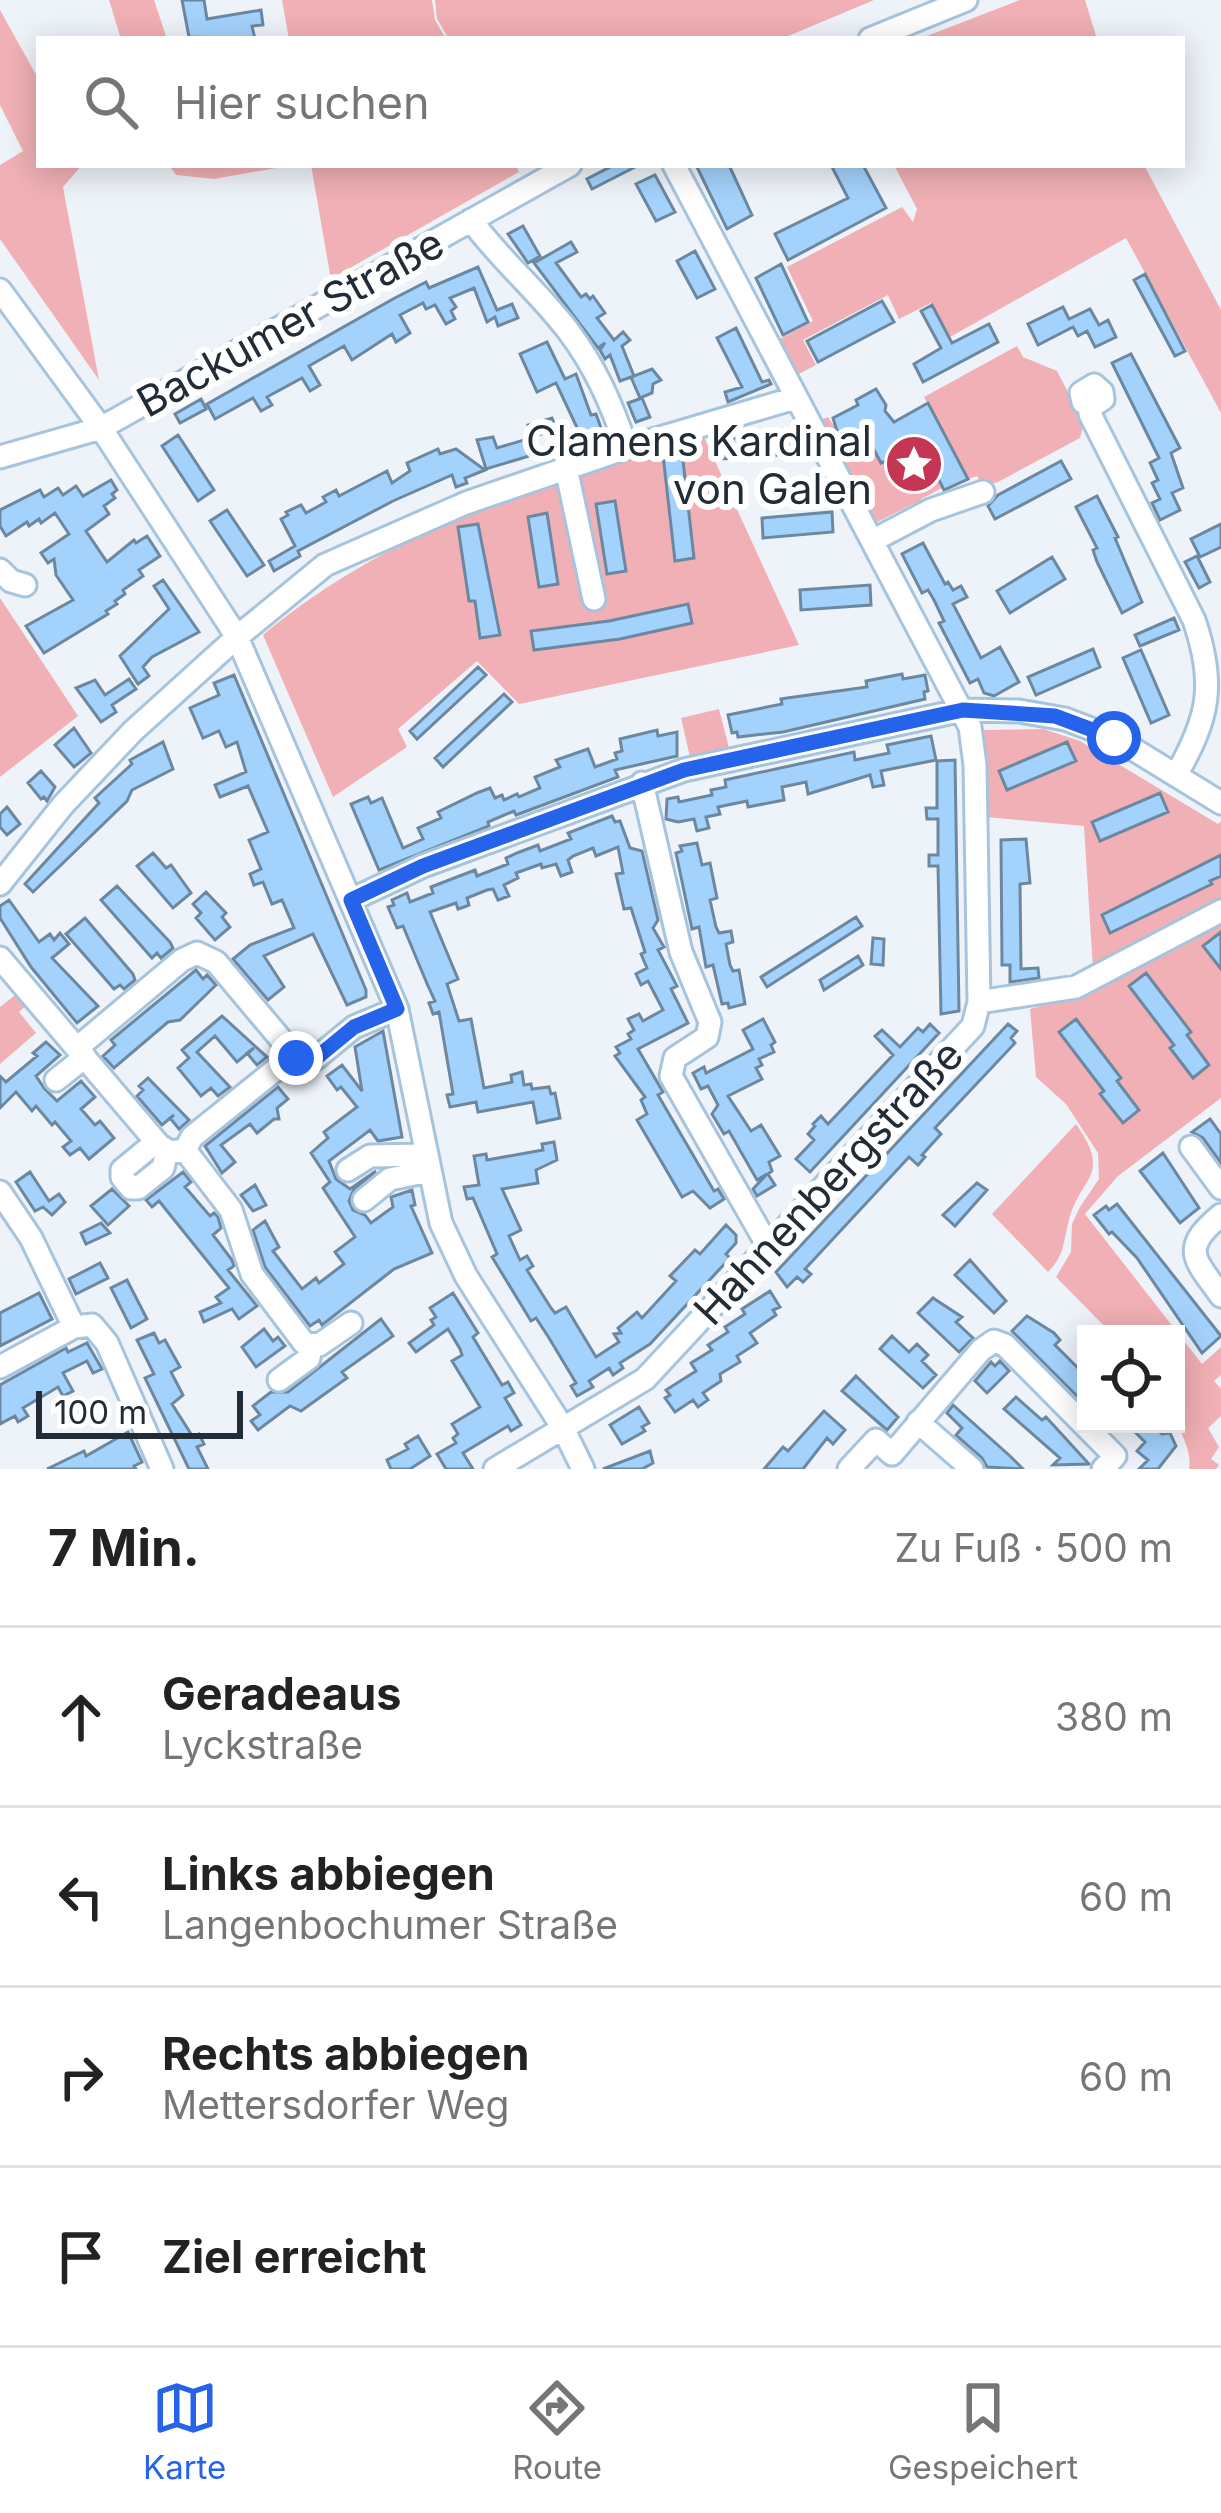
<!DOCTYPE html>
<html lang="de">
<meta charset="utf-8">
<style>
:root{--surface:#fff;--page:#f2f2f2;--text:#222;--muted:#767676;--line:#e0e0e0;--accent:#2563eb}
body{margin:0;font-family:Inter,sans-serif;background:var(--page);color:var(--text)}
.controls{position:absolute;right:36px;bottom:36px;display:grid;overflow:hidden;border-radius:0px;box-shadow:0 6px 30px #0003}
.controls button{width:108px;height:108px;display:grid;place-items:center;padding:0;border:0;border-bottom:3px solid var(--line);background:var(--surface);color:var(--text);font:60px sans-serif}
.scale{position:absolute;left:36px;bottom:30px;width:207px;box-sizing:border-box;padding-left:12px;border:6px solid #212c37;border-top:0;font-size:33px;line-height:42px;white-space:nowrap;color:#212c37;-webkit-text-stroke:9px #fff;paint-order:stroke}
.stop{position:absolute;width:36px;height:36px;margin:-27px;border:9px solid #2563eb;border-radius:50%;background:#fff}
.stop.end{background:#2563eb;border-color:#fff;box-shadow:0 3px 12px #0008}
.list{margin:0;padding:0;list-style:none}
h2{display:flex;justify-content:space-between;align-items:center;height:156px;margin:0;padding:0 48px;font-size:51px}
h2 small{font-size:39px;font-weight:400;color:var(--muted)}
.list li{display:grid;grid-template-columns:78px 1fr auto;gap:36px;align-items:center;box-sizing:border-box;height:180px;padding:0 48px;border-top:3px solid var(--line)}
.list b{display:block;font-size:45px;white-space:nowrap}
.list p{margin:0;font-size:39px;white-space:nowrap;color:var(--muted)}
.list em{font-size:39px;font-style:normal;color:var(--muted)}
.icon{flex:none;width:66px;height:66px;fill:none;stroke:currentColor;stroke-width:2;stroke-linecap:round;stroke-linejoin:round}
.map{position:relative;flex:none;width:1221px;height:1469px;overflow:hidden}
.search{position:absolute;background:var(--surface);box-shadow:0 6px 30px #0003;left:36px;right:36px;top:36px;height:132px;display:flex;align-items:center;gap:30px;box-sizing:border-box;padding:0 42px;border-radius:0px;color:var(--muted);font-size:45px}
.sheet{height:876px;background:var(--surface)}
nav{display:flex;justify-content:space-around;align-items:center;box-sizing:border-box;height:168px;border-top:3px solid var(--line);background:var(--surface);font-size:33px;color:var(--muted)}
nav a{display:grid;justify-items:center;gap:6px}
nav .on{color:var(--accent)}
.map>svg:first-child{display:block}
.green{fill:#f0b0b5}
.building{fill:#a3d2fc;stroke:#6c88a1;stroke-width:3}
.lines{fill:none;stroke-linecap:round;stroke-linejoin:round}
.minor-casing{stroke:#a7c4de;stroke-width:27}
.minor{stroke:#fff;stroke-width:21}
.route{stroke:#2563eb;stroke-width:15}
.labels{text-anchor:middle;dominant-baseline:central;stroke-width:12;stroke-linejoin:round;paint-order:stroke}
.street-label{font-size:42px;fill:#212c37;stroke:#fff}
.poi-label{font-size:42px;fill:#212c37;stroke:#fff;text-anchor:end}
</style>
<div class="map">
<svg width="1221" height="1469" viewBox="0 0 1221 1469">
<rect width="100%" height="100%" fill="#eef3f9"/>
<path class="green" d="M109 0H154L167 39H121Z
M282 0H432L435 20 446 39H289Z
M435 0H874L781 39H449L437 19Z
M1020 0H1085L1097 39H919Z
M0 10 39 80V165H82L63 187 99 380 0 239V165L23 151 0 105Z
M169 165H293L214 179 176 175Z
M311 165H516L519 172 334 277 330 274Z
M894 165H1144L1221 310V413L1126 238 950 337 931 303 899 319 888 295 803 340 816 365 797 375 780 339 813 321 787 267 902 207 913 222 917 209Z
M1017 346 1023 357 1057 371 1084 423 1080 438 998 482 984 486 977 476 968 479 924 397Z
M828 417 840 435 836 438 843 450 856 452 871 445 881 463 909 450 923 479 926 482 937 476 942 488 921 499 923 506 916 509 913 504 875 523 821 420Z
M704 437 799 645 519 704 477 661 398 729 407 747 333 797 263 635C388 530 548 479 704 437Z
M0 598 78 716 0 777Z
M719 709 729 748 690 757 681 718Z
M1043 729 1080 741 1218 824 1221 821V904L1093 969 1084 826 987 817 980 730Z
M1221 923V1098L1118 1176 1085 1214 1202 1364 1221 1347V1375L1214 1381 1221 1389V1416L1208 1428 1219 1447 1211 1459 1219 1465 1216 1469H1189C1193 1446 1176 1432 1176 1410L1184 1404 1176 1399V1334H1112L1056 1277 1071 1252 1072 1224 1080 1207 1099 1179 1098 1153 1066 1104 1036 1077 1030 1009 1089 993Z
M19 992 28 1004 19 1012 36 1033 0 1064V1007Z
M1076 1124C1113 1177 1080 1176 1069 1220 1063 1242 1065 1255 1048 1272L992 1214Z"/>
<path class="building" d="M182 0H204L207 19 261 10 263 25 252 26 255 39 189 37Z
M614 165H639L592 189 587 179Z
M696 165H729L752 215 727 229Z
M831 165H863L886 208 788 260 775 234 848 198Z
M655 175 675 212 656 221 636 184Z
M523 226 540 256 528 263 508 234Z
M571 242 577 252 556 263 581 297 586 294 590 299 593 296 605 313 597 318 614 340 623 332 630 340 622 346 634 376 620 381 610 355 605 359 600 350 605 343 598 348 534 263Z
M695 251 715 289 697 298 677 261Z
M781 264 808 322 783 335 756 278Z
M478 267 497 310 512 304 518 318 498 326 495 317 487 322 474 288 450 298 456 307 451 311 455 319 446 324 435 305 426 309 423 303 400 315 410 333 396 342 392 334 352 360 344 346 309 366 320 385 310 391 302 378 267 397 272 405 261 411 253 398 215 419 207 404 393 299 426 282 429 288Z
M1145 274 1185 351 1175 356 1134 280Z
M882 301 894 322 818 362 807 341Z
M932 305 952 343 989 324 998 342 923 382 914 364 941 348 921 311Z
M1063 307 1069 319 1090 309 1099 325 1108 320 1116 337 1095 347 1087 331 1078 336 1073 327 1038 345 1028 324Z
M736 328 762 382 769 380 771 384 728 402 725 392 742 387 717 338Z
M547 342 565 379 576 374 591 415 596 414 601 428 580 434 556 383 537 392 520 354Z
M1131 354 1180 448 1171 453 1183 488 1172 493 1180 510 1160 520 1152 503 1160 499 1152 483 1158 480 1150 463 1159 458 1112 363Z
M652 369 661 380 653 384 652 393 640 398 631 377Z
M876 389 886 405 885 411 894 422 928 403 968 479 944 490 937 476 926 482 920 480 905 452 881 463 872 446 858 449 853 459 847 448 843 450 833 418 858 405 856 400Z
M642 398 650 417 636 422 628 403Z
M201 399 206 409 180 423 175 414Z
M552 418 556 429 532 437 528 425Z
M791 434 792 454 722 459 721 439Z
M178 435 214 490 198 501 162 446Z
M493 437 497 448 534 437 539 453 486 469 477 440Z
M438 449 440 454 456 449 485 470 465 478 467 483 456 487 452 475 393 501 298 551 300 556 274 571 269 561 295 546 281 519 288 515 286 512 301 505 306 513 326 502 323 497 336 490 339 496 387 471 392 483 410 471 407 463Z
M682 452 694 558 675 561 663 455Z
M1061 461 1071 479 995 519 988 506 998 495Z
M111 480 117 490 112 494 115 498 104 506 109 514 86 531 107 562 134 540 136 543 147 536 160 556 139 570 143 576 123 590 125 594 115 601 117 604 106 611 108 614 44 653 26 626 73 600 56 575 54 559 48 563 41 553 69 534 55 513 41 523 39 519 29 526 27 522 6 536 0 526V510L40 490 44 497 58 488 63 495 76 486 83 496Z
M1097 496 1118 537 1115 538 1142 602 1122 613 1097 562 1093 550 1097 548 1076 507Z
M615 501 626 571 607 574 596 504Z
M227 510 264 565 247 576 210 521Z
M832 512 833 532 763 538 762 518Z
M547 513 558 584 539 587 528 517Z
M478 524 500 635 480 638 475 601H469L458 527Z
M1221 524V547L1200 557 1191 539Z
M923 543 945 584 948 582 953 590 961 586 967 597 953 604 981 658 1000 647 1019 682 994 696 984 693 978 679 970 683 939 623 944 621 934 600 928 590 922 593 902 554Z
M1197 556 1210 582 1199 588 1185 562Z
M1052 557 1065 579 1010 613 997 591Z
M163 580 199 632 152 657 143 667 149 676 138 684 120 656 169 609 154 586Z
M870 585 871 605 801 610 800 590Z
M688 604 692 623 620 639 534 650 531 631 609 621Z
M1174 618 1179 630 1140 646 1135 635Z
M1093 649 1100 667 1036 695 1028 677Z
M1141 650 1169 715 1151 723 1123 658Z
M478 667 486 675 417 739 410 731Z
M902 674 903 679 925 675 928 691 924 692 925 699 783 732 738 737 737 732 732 733 728 715 782 704 781 699 787 698 867 687 866 681Z
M234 675 366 990V997L347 1005 313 934 264 956 284 987 268 1000 233 959 250 945 294 928 282 900 272 904 263 882 254 885 250 874 261 869 249 840 268 832 248 786 220 797 215 785 246 772 237 742 226 747 219 731 203 738 190 708 219 695 214 683Z
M129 679 136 689 112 705 116 712 101 722 76 688 95 680 105 695Z
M504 694 512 702 443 767 435 758Z
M74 728 91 753 74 767 55 745Z
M657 730 658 736 677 732V756L615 770 618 777 516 815 514 811 488 822 489 826 379 870 351 804 368 797 371 803 382 798 403 848 423 839 418 828 441 818 438 812 477 793 490 788 495 798 502 795 504 800 517 794 519 797 540 788 535 777 560 767 556 760 588 749 595 767 617 759 615 753 622 751 620 739Z
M931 736 936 760 881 771 884 785 873 787 870 775 808 794 806 782 782 787 784 800 748 807 747 801 718 807 720 814 706 817 709 828 697 831 694 819 678 822 666 819 667 799 678 797 679 802 712 795 711 790 726 787 725 780 854 752 855 760 889 753 887 745Z
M163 742 173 769 132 790 127 801 33 892 25 884 99 803 95 798 132 764 130 760Z
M1067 742 1076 761 1007 790 999 771Z
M955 760 959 1011 941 1014 938 866H929V855H938V819H927L926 808H937V761Z
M41 771 55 787 47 801 44 797 41 799 28 783Z
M1160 793 1168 812 1100 841 1092 822Z
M7 807 20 824 7 835 0 827V814Z
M612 816 615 822 620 821 630 848 642 851 658 920 653 928 664 947 658 950 677 986 671 989 688 1023 638 1049 663 1092 658 1095 714 1191 718 1189 724 1199 710 1208 693 1191 682 1197 637 1120 647 1114 641 1100 645 1097 615 1056 620 1053 616 1047 631 1039 628 1034 634 1030 628 1019 639 1014 643 1021 663 1010 648 981 641 985 636 974 647 968 641 954 645 952 631 908 624 909 616 874 623 873 618 847 596 856 593 848 573 856 568 860 572 872 561 876 556 864 542 868 541 864 516 873 518 878 504 885 509 896 498 900 493 889 487 890 467 898 469 905 464 907 458 909 456 903 430 912 458 979 447 984 459 1021 471 1019 484 1088 512 1082 511 1075 522 1072 524 1085 531 1084 532 1089 549 1087 551 1094 555 1093 560 1118 537 1123 533 1102 478 1112 476 1102 450 1107 447 1095 453 1094 439 1012 433 1014 429 1003 435 1001 428 986 403 926 397 928 388 907 394 905 392 900 407 893 410 902 433 893 431 887 475 870 477 876 508 864 506 858 517 853 538 845 540 851 571 839 568 833Z
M1026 839 1030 883 1020 884 1021 969 1038 968 1039 978 1010 982V965H1002L1001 840Z
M697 843 702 865 710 863 717 898 710 900 716 927 719 933 731 931 733 942 726 944 730 965 733 971 739 970 745 1004 729 1008 728 1003 722 1004 713 965 706 967 699 927 692 929 676 853 682 851 680 846Z
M153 853 166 868 171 865 191 893 173 908 137 866Z
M1221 855V876L1210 881 1212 884 1110 933 1102 915Z
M117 886 170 942 173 948 161 958 157 953 152 958 101 900Z
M206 892 226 913 222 917 230 927 215 940 196 918 201 913 193 904Z
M9 900 39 942 50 934 54 940 60 933 69 944 52 958 98 1006 77 1023 31 967 0 918V906Z
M856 917 862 926 767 987 761 977Z
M85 918 133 974 135 980 124 989 120 985 114 989 66 934Z
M1221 932V969L1203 946Z
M873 938 884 939 883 965 871 964Z
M858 956 863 965 824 990 820 980Z
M196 970 203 979 207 975 216 985 180 1020 168 1022 114 1068 103 1056 115 1045 111 1040Z
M1146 973 1191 1032 1187 1035 1209 1065 1193 1078 1170 1048 1174 1045 1129 986Z
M222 1016 267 1057 257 1065 247 1053 254 1048 237 1062 215 1036 197 1052 230 1087 218 1096 211 1088 201 1096 178 1068 189 1058 182 1050Z
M763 1019 775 1042 771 1045 774 1052 759 1059 762 1065 756 1068 762 1079 728 1096 751 1131 761 1125 780 1156 769 1162 772 1171 768 1174 775 1185 757 1196 753 1189 767 1174 757 1180 729 1131 724 1134 712 1114 718 1105 708 1086 701 1089 693 1073 704 1067 706 1073 753 1049 743 1030Z
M1076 1019 1121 1078 1117 1081 1139 1110 1123 1123 1100 1094 1104 1091 1059 1032Z
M930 1024 939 1033 810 1172 796 1159 814 1140 808 1134 815 1126 813 1124 821 1116 828 1124 893 1055 875 1036 882 1030 900 1047 918 1028 923 1032Z
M1008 1024 1017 1031 1011 1038 1015 1043 935 1128 941 1134 922 1155 925 1157 918 1165 909 1157 805 1269 811 1274 803 1282 797 1277 787 1287 776 1272Z
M383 1031 402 1137 378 1141 370 1130 329 1161 336 1179 350 1189 376 1171 354 1189 349 1201 353 1210 365 1215 371 1223 393 1207 391 1197 412 1190 415 1205 411 1206 432 1253 394 1269 322 1325 319 1320 310 1326 265 1267 253 1230 265 1221 279 1247 273 1251 302 1289 316 1278 319 1283 344 1264 335 1252 355 1237 323 1188 330 1182 311 1153 328 1138 324 1132 357 1107 341 1087 337 1090 327 1076 342 1065 362 1091 355 1047Z
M46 1042 60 1055 36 1076 44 1088 57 1101 81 1081 95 1097 81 1109 95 1125 100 1121 114 1138 89 1159 80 1148 70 1155 63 1147 71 1141 55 1122 52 1125 36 1106 32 1111 16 1092 0 1108V1076L6 1082 37 1056 33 1053Z
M148 1078 189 1120 179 1129 170 1118 174 1115 162 1125 137 1096 143 1090 139 1086Z
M278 1087 288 1099 277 1108 279 1119H274L257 1133 250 1124 221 1145 235 1162 222 1173 205 1146Z
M1210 1119 1221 1134V1163L1203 1138 1192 1132Z
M554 1142 557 1160 536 1170 538 1183 502 1189 521 1230 509 1236 520 1260 527 1256 533 1266 527 1270 551 1308 555 1313 566 1307 596 1357 619 1342 614 1334 621 1333 618 1328 637 1312 642 1318 676 1281 670 1276 695 1250 700 1254 726 1225 736 1235V1243L726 1254 730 1258 650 1344 620 1363 623 1368 613 1375 609 1368 589 1381 593 1387 577 1396 571 1386 576 1383 549 1338 536 1318 531 1321 492 1257 497 1254 473 1198 467 1199 464 1187 479 1185 474 1156 486 1154 487 1160 543 1150 542 1144Z
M1163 1153 1199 1208 1180 1223 1140 1171Z
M30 1172 49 1201 59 1194 65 1202 52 1215 43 1207 35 1211 16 1182Z
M183 1172 191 1182 185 1187 210 1216 214 1213 218 1217 221 1228 213 1235 232 1260 234 1266 228 1270 257 1306 239 1319 232 1309 204 1322 200 1312 221 1303 216 1297 229 1288 159 1201 152 1207 146 1200Z
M977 1183 987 1190 955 1226 943 1215Z
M255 1185 266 1205 253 1211 241 1195Z
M112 1189 129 1206 108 1225 91 1206Z
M1117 1204 1221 1336 1202 1353 1137 1258 1112 1232 1109 1234 1094 1215 1106 1206 1109 1210Z
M101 1223 110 1233 86 1244 81 1233Z
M970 1260 1006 1301 994 1313 955 1275Z
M100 1263 108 1278 76 1294 69 1279Z
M127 1280 147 1319 131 1328 111 1288Z
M770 1291 780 1307 773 1310 776 1315 750 1333 757 1343 737 1356 740 1362 720 1374 721 1381 703 1393 708 1400 698 1407 693 1400 675 1412 665 1398 670 1395 666 1390 696 1371 691 1363 712 1350 708 1345 728 1332 725 1327 745 1314 742 1309Z
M39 1293 52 1319 0 1346V1313Z
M453 1293 478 1333 473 1337 502 1385 508 1382 514 1393 505 1398 521 1425 511 1431 508 1426 463 1453 473 1469H446L437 1454 456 1443 453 1438 458 1434 452 1424 480 1407 452 1361 462 1355 460 1349 448 1329 416 1352 409 1343 434 1325 431 1320 436 1317 430 1308Z
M933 1298 962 1317 956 1322 973 1338 959 1352 918 1313Z
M1027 1316 1054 1333 1060 1340 1055 1345 1079 1369 1086 1361V1405L1012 1331Z
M381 1319 393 1336 342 1372 347 1378 301 1411 290 1406 258 1430 251 1421 260 1415 253 1406 271 1392H288Z
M264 1329 273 1341 278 1337 285 1346 256 1367 242 1347Z
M154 1333 159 1343 165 1340 180 1367 171 1372 183 1395 172 1404 193 1437 199 1434 204 1444 197 1447 208 1469H189L145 1378 154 1374 137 1340Z
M892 1336 909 1352 917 1344 928 1355 922 1361 936 1375 923 1388 880 1349Z
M87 1343 102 1369 93 1373 87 1361 63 1373 73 1391 63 1396 58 1387 23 1408 28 1416 18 1422 15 1416 0 1424V1385L66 1348 68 1352Z
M1000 1361 1009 1371 987 1393 975 1381 991 1362 995 1366Z
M856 1376 898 1417 887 1430 842 1391Z
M1016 1397 1042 1420 1046 1417 1089 1464 1053 1465 1060 1458 1004 1409Z
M953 1405 1010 1456 1023 1469 987 1467 982 1458 956 1435 962 1428 947 1413Z
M639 1407 649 1423 642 1427 645 1431 622 1444 610 1425Z
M824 1411 845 1430 833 1444 827 1438 803 1469H764L783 1447 788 1451Z
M1127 1424H1151L1162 1434 1170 1433 1176 1446 1158 1469H1139L1148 1460 1137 1451 1145 1442Z
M128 1432 142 1462 134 1466 136 1469H47L84 1451 86 1456Z
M418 1436 430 1456 410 1469H391L387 1460 408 1449 405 1444Z
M650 1451 653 1463 642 1469H603Z"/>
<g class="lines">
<g class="minor-casing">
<path id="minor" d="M870 39 966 0
M471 220C500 260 539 292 569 332 596 368 613 406 626 448
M0 290 101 428 237 637 397 1009 441 1223 466 1276 563 1428 583 1469
M1091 407 1083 402 1081 393 1094 385 1102 392 1103 399 1091 407 1090 414 1194 620C1216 684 1209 718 1176 775
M0 457 101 428 570 165
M566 468 594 599
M872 541 931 510 983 492
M0 570 11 581 25 585
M642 783 681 952 710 1022 707 1037 675 1058 671 1076 768 1246
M0 884 63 805 133 731 237 637 325 565 466 503 626 448 795 398
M351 900 423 866 684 770 963 710 1019 711 1065 719 1115 738 1221 803
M0 958 159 1145 170 1152 185 1150 231 1210 252 1274 304 1343 319 1345 351 1323
M979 1002 1076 987 1221 911
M77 1048 182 960 197 953 216 962 284 1043 290 1058
M56 1080 85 1057
M156 1142 122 1170V1177L131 1188H138L163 1168 167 1151
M1191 1147 1221 1188
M185 1150 192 1137 290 1058 315 1059 354 1027 397 1009
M348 1170 370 1156 426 1155
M0 1192 31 1238 74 1327 92 1325 107 1343 162 1469
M364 1200 390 1179 429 1171
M1221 1215C1180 1249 1194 1258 1221 1296
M0 1367 74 1327
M279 1380 309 1358 311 1346
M918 1422 972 1469
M495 1469 645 1379 973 1026 979 1002 975 765 970 727 674 165
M849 1469 876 1440 892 1454 981 1350 994 1341 1005 1345 1115 1456 1103 1469"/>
</g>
<use href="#minor" class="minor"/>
</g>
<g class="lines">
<path class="route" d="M296 1058 315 1059 354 1027 397 1009 351 900 423 866 684 770 963 710 1055 716 1114 738"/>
</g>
<defs>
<g id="sight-disc" transform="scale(3)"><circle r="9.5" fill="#c53554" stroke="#fff"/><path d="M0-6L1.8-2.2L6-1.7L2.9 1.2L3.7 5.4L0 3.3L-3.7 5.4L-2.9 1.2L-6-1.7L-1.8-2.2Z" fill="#fff"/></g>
</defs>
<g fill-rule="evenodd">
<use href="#sight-disc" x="914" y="464"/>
</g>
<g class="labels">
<g class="street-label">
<text transform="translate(290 322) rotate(-29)">Backumer Straße</text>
<text transform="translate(828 1182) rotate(-47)">Hahnenbergstraße</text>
</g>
<g class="poi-label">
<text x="872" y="440">Clamens Kardinal<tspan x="872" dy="48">von Galen</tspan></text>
</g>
</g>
</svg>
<div class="controls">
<button><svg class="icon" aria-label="locate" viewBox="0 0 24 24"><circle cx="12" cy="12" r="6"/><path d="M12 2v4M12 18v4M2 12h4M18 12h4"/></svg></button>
</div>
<div class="scale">100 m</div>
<div class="stop" style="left:1114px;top:738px"></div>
<div class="stop end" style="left:296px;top:1058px"></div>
<div class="search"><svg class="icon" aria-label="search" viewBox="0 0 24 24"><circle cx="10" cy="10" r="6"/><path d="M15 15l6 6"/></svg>Hier suchen</div>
</div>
<section class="sheet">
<h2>7 Min.<small>Zu Fuß · 500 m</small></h2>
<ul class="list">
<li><svg class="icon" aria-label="ahead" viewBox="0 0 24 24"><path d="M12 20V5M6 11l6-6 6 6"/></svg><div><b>Geradeaus</b><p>Lyckstraße</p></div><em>380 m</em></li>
<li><svg class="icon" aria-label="left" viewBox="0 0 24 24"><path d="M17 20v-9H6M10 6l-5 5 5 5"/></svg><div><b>Links abbiegen</b><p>Langenbochumer Straße</p></div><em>60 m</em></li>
<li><svg class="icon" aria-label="right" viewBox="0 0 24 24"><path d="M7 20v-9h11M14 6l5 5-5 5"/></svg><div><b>Rechts abbiegen</b><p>Mettersdorfer Weg</p></div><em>60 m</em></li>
<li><svg class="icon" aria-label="arrive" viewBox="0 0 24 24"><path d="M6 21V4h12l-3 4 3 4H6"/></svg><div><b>Ziel erreicht</b></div></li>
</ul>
</section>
<nav>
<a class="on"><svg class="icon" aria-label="map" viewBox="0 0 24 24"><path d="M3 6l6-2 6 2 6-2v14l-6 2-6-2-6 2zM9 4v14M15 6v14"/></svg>Karte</a>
<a><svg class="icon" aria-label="directions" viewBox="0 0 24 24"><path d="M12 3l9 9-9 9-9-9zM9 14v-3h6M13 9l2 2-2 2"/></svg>Route</a>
<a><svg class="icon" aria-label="saved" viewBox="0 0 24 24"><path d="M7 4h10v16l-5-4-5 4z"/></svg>Gespeichert</a>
</nav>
